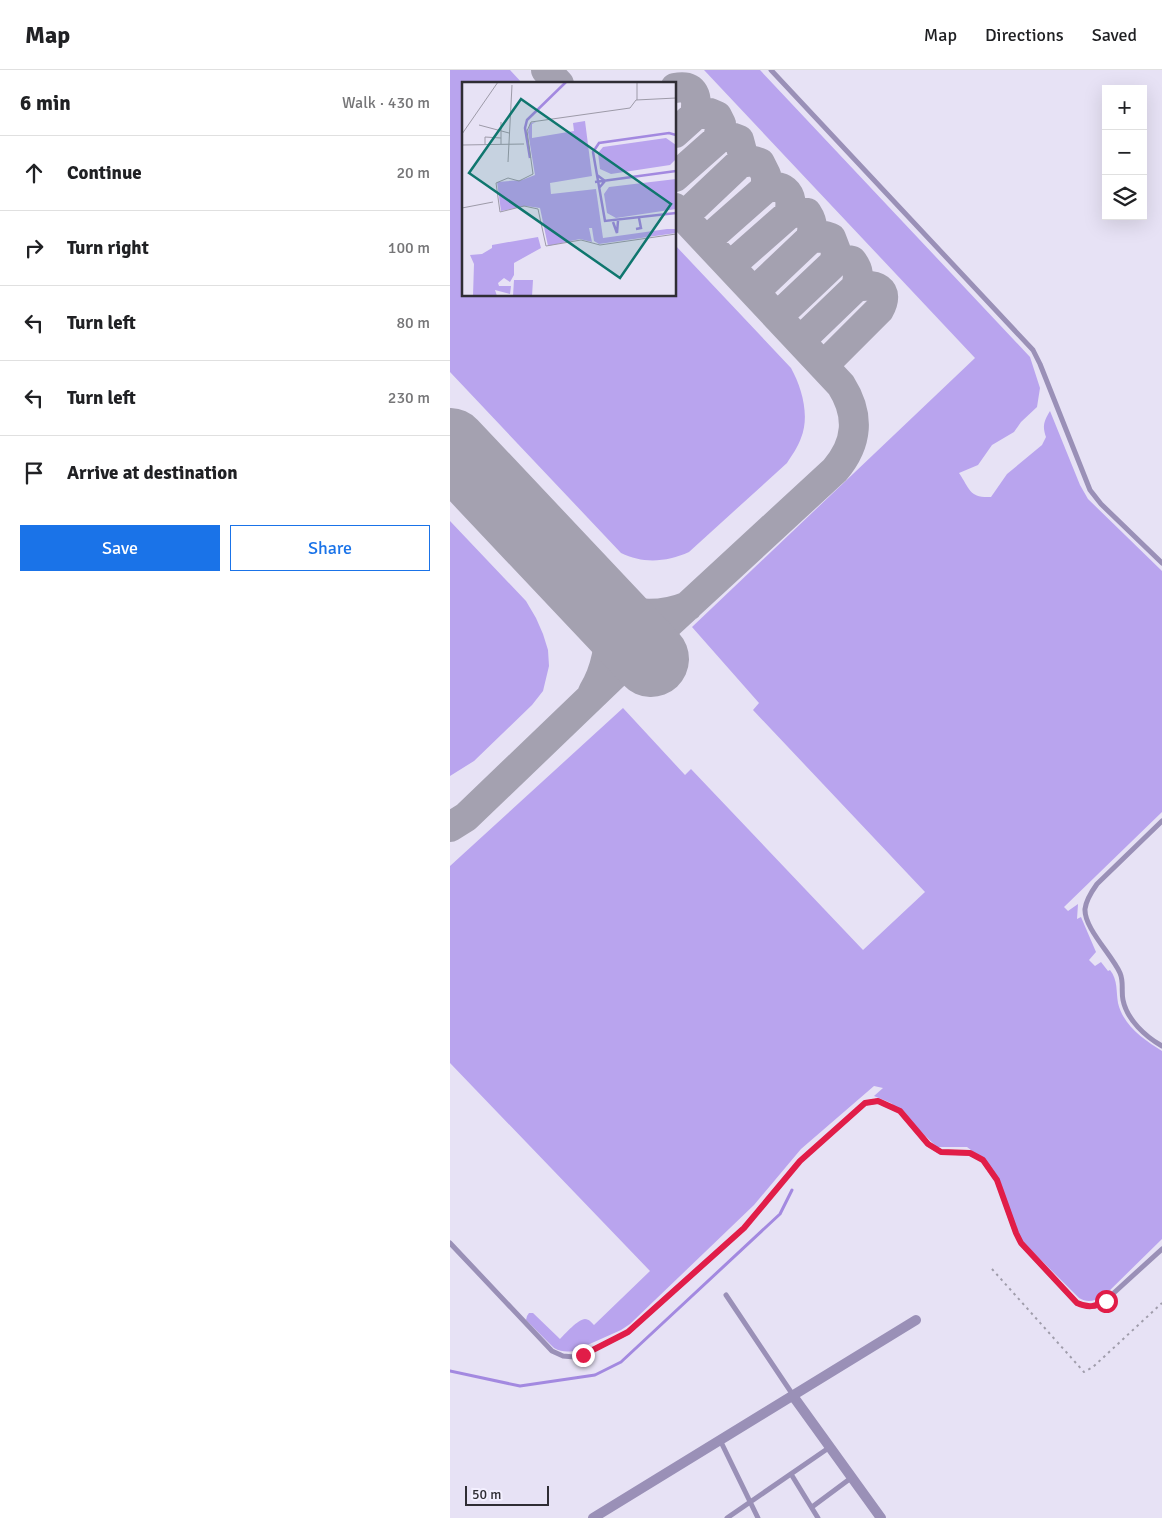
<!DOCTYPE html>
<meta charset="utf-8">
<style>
:root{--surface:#fff;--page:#f6f6f6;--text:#202124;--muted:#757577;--line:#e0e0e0;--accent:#1a73e8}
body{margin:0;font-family:Signika,sans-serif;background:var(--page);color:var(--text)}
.controls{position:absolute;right:15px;top:15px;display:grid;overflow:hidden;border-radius:0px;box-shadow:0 5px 20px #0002}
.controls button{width:45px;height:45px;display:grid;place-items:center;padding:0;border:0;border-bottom:1px solid var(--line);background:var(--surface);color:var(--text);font:25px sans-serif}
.scale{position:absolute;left:15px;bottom:12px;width:84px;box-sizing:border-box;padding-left:5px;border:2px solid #2f2d34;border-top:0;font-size:14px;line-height:18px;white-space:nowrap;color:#2f2d34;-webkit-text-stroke:4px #f4f0ff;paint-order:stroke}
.stop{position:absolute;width:15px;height:15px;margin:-11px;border:4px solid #e11d48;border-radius:50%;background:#fff}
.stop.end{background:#e11d48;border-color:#fff;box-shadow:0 1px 5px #0008}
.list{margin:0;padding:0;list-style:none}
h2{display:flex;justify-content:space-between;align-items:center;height:65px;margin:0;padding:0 20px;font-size:21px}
h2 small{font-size:16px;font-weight:400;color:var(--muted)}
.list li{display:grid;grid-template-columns:32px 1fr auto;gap:15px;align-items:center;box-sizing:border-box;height:75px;padding:0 20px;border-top:1px solid var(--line)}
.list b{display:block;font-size:19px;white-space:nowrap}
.list em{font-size:16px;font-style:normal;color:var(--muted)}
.actions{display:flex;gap:10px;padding:15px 20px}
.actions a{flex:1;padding:11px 0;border:1px solid var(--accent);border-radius:0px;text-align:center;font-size:18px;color:var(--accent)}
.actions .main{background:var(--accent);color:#fff}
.icon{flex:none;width:28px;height:28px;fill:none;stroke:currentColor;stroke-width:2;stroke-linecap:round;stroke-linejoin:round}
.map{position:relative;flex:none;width:712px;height:1448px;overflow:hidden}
header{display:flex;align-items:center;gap:30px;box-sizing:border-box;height:70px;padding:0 25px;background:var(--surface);border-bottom:1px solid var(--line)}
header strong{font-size:24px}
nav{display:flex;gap:28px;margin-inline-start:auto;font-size:18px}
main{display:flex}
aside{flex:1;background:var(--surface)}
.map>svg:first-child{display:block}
.green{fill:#b9a4ee}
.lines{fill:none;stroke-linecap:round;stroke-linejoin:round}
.stream{stroke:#a389e0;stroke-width:3}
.taxiway{stroke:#a4a1b0;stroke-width:30}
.runway{stroke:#a4a1b0;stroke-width:76}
.path{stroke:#a09dab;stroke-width:2;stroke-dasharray:2.5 4;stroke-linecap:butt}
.service{stroke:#9a90b7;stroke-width:5}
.minor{stroke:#9a90b7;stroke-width:10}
.route{stroke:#e11d48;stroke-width:6}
.inset-river{fill:none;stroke:#a389e0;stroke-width:2.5}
.inset-road{fill:none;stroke:#9d9aa8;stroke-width:1}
.view{fill:#0f766e;fill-opacity:0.15;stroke:#0f766e;stroke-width:2.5}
.inset-edge{fill:none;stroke:#2f2d34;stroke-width:2.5}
</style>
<header>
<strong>Map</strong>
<nav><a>Map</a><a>Directions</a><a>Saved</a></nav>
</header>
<main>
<aside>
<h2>6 min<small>Walk · 430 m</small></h2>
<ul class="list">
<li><svg class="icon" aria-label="ahead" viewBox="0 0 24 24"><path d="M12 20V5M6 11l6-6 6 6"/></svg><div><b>Continue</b></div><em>20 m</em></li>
<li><svg class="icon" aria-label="right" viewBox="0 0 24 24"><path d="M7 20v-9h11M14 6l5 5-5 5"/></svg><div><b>Turn right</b></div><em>100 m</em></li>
<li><svg class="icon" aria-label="left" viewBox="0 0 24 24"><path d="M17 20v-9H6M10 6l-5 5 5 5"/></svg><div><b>Turn left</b></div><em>80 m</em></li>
<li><svg class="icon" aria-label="left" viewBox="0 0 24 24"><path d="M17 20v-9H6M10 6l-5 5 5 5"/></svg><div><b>Turn left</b></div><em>230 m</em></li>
<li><svg class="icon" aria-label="arrive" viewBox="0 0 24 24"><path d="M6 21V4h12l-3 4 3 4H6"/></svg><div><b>Arrive at destination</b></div></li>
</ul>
<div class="actions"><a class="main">Save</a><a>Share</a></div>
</aside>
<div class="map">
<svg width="712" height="1448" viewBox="0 0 712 1448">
<rect width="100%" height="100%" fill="#e7e2f5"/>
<path class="green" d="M0 0H60L73 14H14V225H225V175L341 298C352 318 360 346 351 368 348 377 342 385 337 393L239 482C217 492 193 494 171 483L0 302Z
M254 0H310L580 287 590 318 587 337 571 352 564 362 542 375 528 395 509 403C520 419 519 428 541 427L557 404 592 375 596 367C592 356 594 351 600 341L630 415 638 429 712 501V742L614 837 618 841 628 834 627 849 631 847 646 882 639 890 645 896 651 892 658 901 660 900C668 910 666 921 668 933 673 955 694 970 712 981V1169L653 1227C644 1231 637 1233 629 1228L573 1172 568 1164 550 1111 530 1087 517 1077H487L441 1033 424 1026 433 1018 424 1016 351 1079 304 1135 180 1254 171 1260 124 1281C117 1282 111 1282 104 1278L76 1250 77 1246 79 1243H83L110 1269C115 1264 128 1249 135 1249 139 1249 142 1253 144 1255L200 1201 0 993V796L173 638 235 705 241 699 413 880 475 822 303 640 309 633 242 557 525 288Z
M0 451 76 531 86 548 93 564 98 580 99 596 93 621 82 635 24 691 0 706Z"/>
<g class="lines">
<path class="stream" d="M0 1301 70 1316 145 1305 171 1292 330 1144 342 1120"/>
<path class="taxiway" d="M96 0 109 14
M225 18C245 14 248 27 245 45
M225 63 245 45 260 43 267 46 271 54 268 69
M225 107 268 69C276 66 281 66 289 70L293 85 290 93
M233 147 290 93 304 91 310 93 316 105V118
M256 171 316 118C336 113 344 126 339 144
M280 196 339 144 349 142 357 143C363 152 364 159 360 169
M304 222 360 169 375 166 381 168 386 181 385 192
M327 247 385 192 393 189 402 191C409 200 409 206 406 217
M350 271 406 217C425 213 441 219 429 240L373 296
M147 532C177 545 207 549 238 536
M143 622C155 602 163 572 156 550 154 543 151 538 147 532
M0 757 16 747 191 579 385 400C408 373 410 345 391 315L225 138"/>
<path class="runway" d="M0 376 201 589"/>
<path class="path" d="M542 1199 634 1302 643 1297 712 1233"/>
<path class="service" d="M321 0 583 280 590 294 640 420 651 434 712 493
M712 751 647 814C642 821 636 830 635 839 634 858 662 885 670 903 674 912 671 921 673 930 677 950 696 967 712 976
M0 1173 102 1281 113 1286 124 1287 133 1285 178 1262 294 1158 350 1091 415 1033 428 1031 450 1041 478 1074 491 1082 519 1083 533 1090 547 1110 566 1163 571 1173 627 1233C638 1238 645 1237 655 1231L712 1179
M276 1225 343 1325
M270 1370 308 1448
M341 1404 368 1448
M362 1437 401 1408
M277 1448 380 1377"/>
<path class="minor" d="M343 1326 431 1448
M143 1448 466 1250"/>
</g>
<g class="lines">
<path class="route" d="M133 1285 178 1262 294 1158 350 1091 415 1033 428 1031 450 1041 478 1074 491 1082 520 1083 533 1090 547 1110 566 1163 571 1173 627 1233C638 1238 645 1237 656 1231"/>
</g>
<g transform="translate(12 12)">
<rect width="214" height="214" fill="#e7e2f5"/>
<path d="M123 39 130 94 88 101 89 112 134 107 141 156 205 147H214V151L137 162 132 159 130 146H127L130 160 118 157 86 164 78 126 64 124 39 129 35 100 60 98 73 93 66 50 68 41 74 40 70 42V56L112 49 111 41ZM204 56 214 63V77L208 83 149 92 138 87 136 71 141 65ZM214 97V127L154 136 145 131 142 112 147 105Z" fill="#b9a4ee"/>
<path d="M76 155 79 166 52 181V193L48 200 42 196 36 201 37 204H49L48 212 33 208 35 214H11L12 182 8 173 20 172 30 166V163ZM52 198H71L70 214H51Z" fill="#b9a4ee"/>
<path class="inset-river" d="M214 53 207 51 137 61 131 70 143 139 214 131M68 76 63 46 65 38 104 0M135 93 143 99 137 106M133 100 214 89M151 140 155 151 156 139M174 147 179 146 177 136"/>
<path class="inset-road" d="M175 0V18M214 16 174 18 168 26 69 40 65 49 71 92 57 99 46 96 34 101 38 130 62 124 76 127 84 164 119 158 138 163 214 152M17 43 47 51M0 52 36 0M23 62V55L39 56M39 62V40M0 63 62 62M46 80 50 3M0 126 31 120"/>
<path class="view" d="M59 17 209 122 158 196 7 91Z"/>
<rect width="214" height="214" class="inset-edge"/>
</g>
</svg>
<div class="controls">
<button>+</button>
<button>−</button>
<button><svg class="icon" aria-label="layers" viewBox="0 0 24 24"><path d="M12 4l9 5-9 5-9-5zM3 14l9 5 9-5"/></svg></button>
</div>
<div class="scale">50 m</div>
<div class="stop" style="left:656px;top:1231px"></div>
<div class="stop end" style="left:133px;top:1285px"></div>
</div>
</main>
